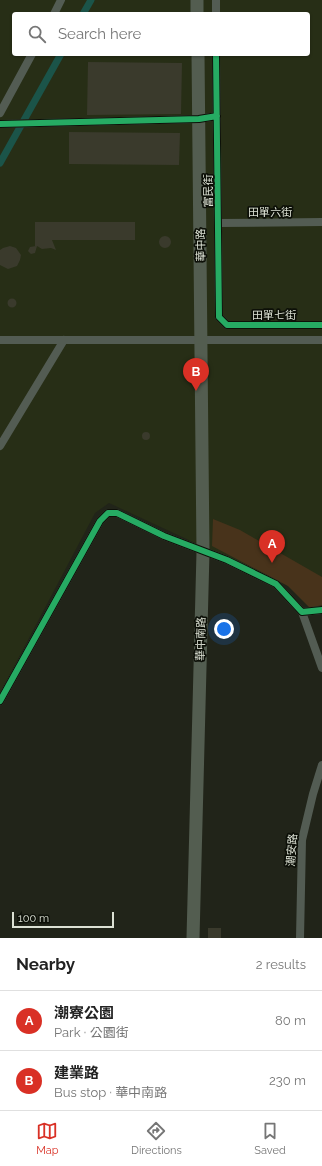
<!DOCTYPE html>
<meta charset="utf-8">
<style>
:root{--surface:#fff;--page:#f6f6f6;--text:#222;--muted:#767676;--line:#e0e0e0;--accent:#d93025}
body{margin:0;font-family:Raleway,"Noto Sans TC",sans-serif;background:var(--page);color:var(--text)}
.scale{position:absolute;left:12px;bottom:10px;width:102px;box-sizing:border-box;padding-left:4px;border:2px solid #dce1d4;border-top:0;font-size:11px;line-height:14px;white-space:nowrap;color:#dce1d4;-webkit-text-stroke:3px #0d1008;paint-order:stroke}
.you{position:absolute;left:224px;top:629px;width:14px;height:14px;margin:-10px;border:3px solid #fff;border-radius:50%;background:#1a73e8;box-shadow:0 0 0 6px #1a73e833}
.badge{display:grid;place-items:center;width:26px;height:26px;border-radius:50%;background:var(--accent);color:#fff;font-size:13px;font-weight:700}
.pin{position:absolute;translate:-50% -33px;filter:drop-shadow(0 1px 2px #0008)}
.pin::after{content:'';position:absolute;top:21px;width:14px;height:12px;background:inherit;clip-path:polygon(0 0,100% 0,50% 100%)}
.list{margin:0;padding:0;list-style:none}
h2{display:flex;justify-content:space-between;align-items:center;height:52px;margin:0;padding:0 16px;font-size:17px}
h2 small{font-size:13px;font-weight:400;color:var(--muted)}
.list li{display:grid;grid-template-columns:26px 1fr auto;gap:12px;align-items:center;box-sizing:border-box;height:60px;padding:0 16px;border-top:1px solid var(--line)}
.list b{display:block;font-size:15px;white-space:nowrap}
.list p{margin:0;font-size:13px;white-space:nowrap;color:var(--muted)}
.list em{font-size:13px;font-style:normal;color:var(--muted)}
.icon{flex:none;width:22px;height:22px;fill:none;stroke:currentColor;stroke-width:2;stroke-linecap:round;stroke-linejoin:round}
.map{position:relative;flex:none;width:322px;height:938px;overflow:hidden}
.search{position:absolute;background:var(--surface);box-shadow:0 1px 3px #0004;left:12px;right:12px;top:12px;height:44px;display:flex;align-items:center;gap:10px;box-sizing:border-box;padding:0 14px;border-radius:4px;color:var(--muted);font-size:15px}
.sheet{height:172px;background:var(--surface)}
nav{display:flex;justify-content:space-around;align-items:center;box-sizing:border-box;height:56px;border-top:1px solid var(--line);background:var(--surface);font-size:11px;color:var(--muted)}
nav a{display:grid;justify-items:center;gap:2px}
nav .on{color:var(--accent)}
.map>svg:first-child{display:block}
.built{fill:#272e16;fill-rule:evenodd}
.green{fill:#48331b}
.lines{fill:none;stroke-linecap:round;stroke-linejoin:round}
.canal{stroke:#1b5449;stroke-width:7}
.building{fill:#3a3a2c}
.minor{stroke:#535c53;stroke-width:8}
.primary{stroke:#535d50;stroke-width:13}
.cycleway-casing{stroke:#0d1008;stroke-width:8}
.cycleway{stroke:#26ab63;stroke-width:6}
.labels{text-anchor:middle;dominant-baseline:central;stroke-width:3.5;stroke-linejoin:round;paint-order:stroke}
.street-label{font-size:11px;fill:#dce1d4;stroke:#0d1008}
</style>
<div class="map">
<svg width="322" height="938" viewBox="0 0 322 938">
<rect width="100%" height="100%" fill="#212419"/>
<path class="built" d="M0 0H322V606L310 608 288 586 109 503 95 513 0 693ZM14 14H308V54H14Z"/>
<path class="green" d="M213 519 240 530 322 577V605L310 608 288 586 212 546Z"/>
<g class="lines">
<path class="canal" d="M83 14 91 0
M0 163 61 54"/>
</g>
<path class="building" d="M88 62 182 63 181 114 87 115Z
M69 132 180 133 179 165 69 164Z
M35 222H135V240H52L56 250 51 248 42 249 37 246 35 253 31 254 28 251 30 247 36 246H35Z
M159 242a6 6 0 1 1 12 0a6 6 0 1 1-12 0Z
M10 246 16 248 21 255 20 260 17 266 8 269 0 265V250L3 248Z
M7.5 303a4.5 4.5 0 1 1 9 0a4.5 4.5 0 1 1-9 0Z
M142 436a4 4 0 1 1 8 0a4 4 0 1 1-8 0Z
M208 928H221V938H208Z"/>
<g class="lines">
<path class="minor" d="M216 0V14
M54 14 61 0
M216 54 219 317 227 325H322
M0 113 32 54
M0 124 199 119 217 116
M218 223 322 222
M0 340H322
M0 446 64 340
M302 612 322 668
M0 701 100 521 108 513H117L164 536 227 560 276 584 302 612 322 610
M300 938 302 840 313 794 322 765"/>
<path class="primary" d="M197 0V14
M193 938 203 552 198 54"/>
<g class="cycleway-casing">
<path id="cycleway" d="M216 54 219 317 227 325H322
M0 124 199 119 217 116
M0 701 100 521 108 513H117L164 536 227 560 276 584 302 612 322 610"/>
</g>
<use href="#cycleway" class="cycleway"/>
</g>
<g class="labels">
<g class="street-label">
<text transform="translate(208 191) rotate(-90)">富民街</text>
<text x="270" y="212">田單六街</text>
<text transform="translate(201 245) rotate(-91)">華中路</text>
<text x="274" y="315">田單七街</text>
<text transform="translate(201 639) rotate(-89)">華中南路</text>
<text transform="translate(292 850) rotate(-86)">潮安路</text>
</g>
</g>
</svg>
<div class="scale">100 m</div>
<div class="you"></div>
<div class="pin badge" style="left:272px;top:563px">A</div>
<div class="pin badge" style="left:196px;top:391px">B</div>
<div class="search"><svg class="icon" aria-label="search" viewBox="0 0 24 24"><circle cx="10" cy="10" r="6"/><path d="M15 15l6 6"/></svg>Search here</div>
</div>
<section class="sheet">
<h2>Nearby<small>2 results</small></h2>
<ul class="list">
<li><span class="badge">A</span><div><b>潮寮公園</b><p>Park · 公園街</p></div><em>80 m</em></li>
<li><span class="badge">B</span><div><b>建業路</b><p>Bus stop · 華中南路</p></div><em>230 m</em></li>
</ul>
</section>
<nav>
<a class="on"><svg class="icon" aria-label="map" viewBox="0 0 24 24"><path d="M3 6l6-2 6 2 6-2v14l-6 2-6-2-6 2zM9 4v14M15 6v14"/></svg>Map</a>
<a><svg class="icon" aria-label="directions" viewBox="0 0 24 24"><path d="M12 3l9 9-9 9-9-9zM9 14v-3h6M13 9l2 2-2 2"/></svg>Directions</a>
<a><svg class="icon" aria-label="saved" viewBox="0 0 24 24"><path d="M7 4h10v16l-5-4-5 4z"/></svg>Saved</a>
</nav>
